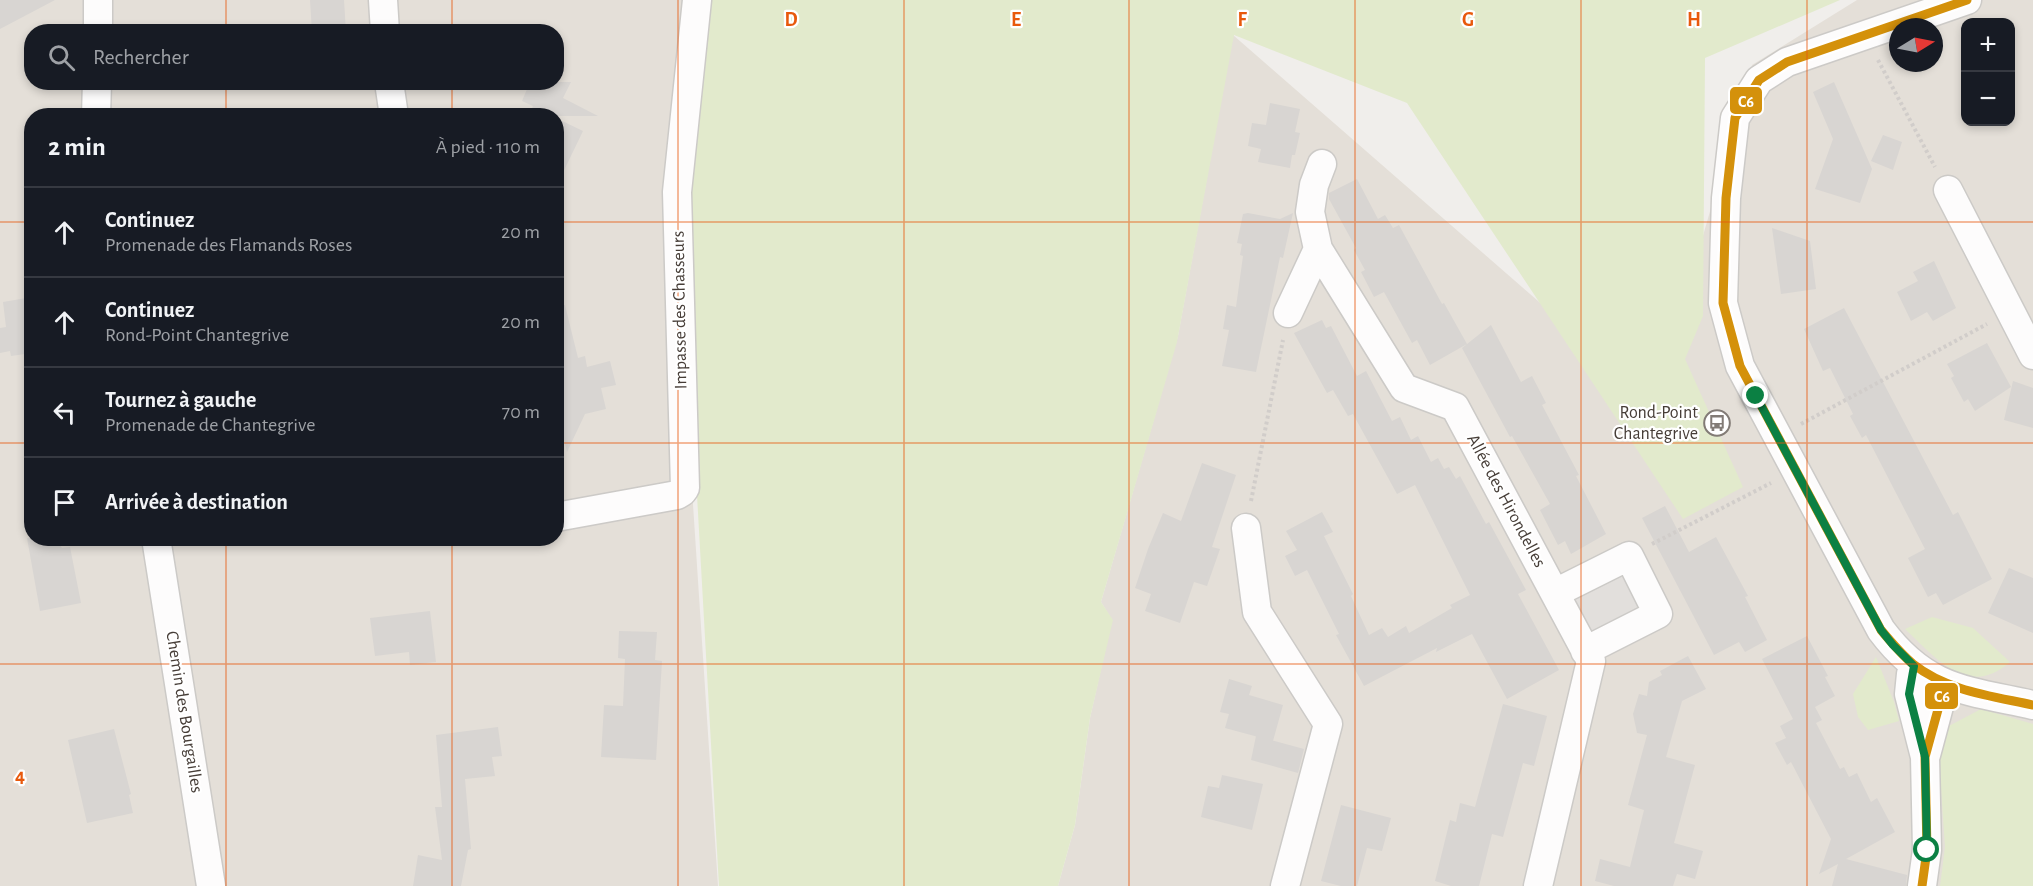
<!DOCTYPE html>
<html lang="fr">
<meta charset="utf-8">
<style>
:root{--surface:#171b24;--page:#20242c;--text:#f1f3f6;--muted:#9ea1a6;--line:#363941}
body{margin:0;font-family:"Alegreya Sans",sans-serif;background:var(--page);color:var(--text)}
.controls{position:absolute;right:18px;top:18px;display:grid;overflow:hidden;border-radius:12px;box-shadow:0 3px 9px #0003}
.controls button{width:54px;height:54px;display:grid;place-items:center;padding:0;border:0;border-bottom:2px solid var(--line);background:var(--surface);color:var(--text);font:30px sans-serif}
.compass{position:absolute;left:1889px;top:18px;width:54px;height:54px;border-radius:50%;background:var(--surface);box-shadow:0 3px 9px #0003;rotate:80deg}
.stop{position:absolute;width:18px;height:18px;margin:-14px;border:4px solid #0b8043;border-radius:50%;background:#fff}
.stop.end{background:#0b8043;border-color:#fff;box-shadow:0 2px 6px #0008}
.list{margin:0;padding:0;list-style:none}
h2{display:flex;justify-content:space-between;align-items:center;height:78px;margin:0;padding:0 24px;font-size:26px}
h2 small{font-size:20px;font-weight:400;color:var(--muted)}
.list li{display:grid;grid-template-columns:39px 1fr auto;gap:18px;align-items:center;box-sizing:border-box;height:90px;padding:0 24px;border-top:2px solid var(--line)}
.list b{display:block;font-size:22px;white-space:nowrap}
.list p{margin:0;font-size:20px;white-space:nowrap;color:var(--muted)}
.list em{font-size:20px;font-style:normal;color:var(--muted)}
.icon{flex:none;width:33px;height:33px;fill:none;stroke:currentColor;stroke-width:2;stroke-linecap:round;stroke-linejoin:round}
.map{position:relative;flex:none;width:2033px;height:886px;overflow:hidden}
.search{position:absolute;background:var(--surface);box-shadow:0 3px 9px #0003;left:24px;top:24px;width:540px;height:66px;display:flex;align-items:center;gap:15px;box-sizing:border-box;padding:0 21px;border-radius:24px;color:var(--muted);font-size:22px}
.panel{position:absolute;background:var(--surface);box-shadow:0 3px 9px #0003;left:24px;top:108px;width:540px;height:438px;border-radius:24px}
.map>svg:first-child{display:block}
.residential{fill:#e4dfd8;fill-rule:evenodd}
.green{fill:#e2eacc}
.parking{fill:#e2dfdc}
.building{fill:#d8d5d2}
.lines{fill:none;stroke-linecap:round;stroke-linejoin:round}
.street-casing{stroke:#cccac7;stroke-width:31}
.path{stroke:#d1cdca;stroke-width:4;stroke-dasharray:3 3;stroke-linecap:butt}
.street{stroke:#fdfcfc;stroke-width:28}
.bus-1-casing{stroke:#fff;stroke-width:14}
.bus-1{stroke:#d4910b;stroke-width:9}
.route{stroke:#0b8043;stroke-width:8}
.grid{fill:none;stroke:#e8590c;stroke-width:1.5;stroke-opacity:0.55}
.labels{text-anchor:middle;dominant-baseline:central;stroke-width:4.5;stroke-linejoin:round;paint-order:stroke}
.street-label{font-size:18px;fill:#463d37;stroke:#fff}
.poi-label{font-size:18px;fill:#463d37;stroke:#fff;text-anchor:end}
.grid-label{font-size:20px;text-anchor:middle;font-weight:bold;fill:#e8590c;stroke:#fff;stroke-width:4.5;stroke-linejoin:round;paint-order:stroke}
.line-badge{stroke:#fff;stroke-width:2}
.badge-label{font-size:16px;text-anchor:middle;font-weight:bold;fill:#fff}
</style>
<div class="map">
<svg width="2033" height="886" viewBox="0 0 2033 886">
<rect width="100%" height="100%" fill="#f0eeeb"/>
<path class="residential" d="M0 0H704L680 306 718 886H0ZM32 32H556V82H32ZM32 116H556V538H32Z
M1857 0H2033V886H1058L1075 825 1090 718 1112 620 1101 602 1178 336 1233 35 1655 403 1752 65ZM1966 22H2010V122H1966ZM1898 27H1934V63H1898Z"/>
<path class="green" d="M705 0H1840L1705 58 1703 316 1685 359 1743 487 1683 519 1407 103 1234 35 1177 342 1101 602 1113 620 1090 718 1075 825 1058 886H719L685 282Z
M1932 617 1973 628 2010 662C1968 699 1936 658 1905 629Z
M1876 657 1894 702 1899 721 1868 730 1858 717 1853 694Z
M1981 709 2033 724V886H1940L1945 847 1939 760V742L1949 726Z"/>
<path class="parking" d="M1629 556 1658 614 1585 651 1555 593Z"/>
<path class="building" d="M0 0H55L0 29Z
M310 0H344L346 32H312Z
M530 82H571L563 98 598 116H529L533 106 522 101Z
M1834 82 1872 169 1860 203 1815 189 1833 139 1813 92Z
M1270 103 1300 109 1295 132 1300 133 1295 155H1292L1290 168 1258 162 1261 149 1248 146 1252 123 1266 125Z
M556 118 583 131 556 187Z
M1883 135 1902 142 1893 170 1871 161Z
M1357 179 1378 219 1385 215 1393 228 1399 225 1442 304 1444 303 1467 344 1430 365 1417 340 1412 343 1384 292 1374 297 1361 272 1365 270 1354 250 1356 248 1329 199V193Z
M1248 213 1280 219 1293 213 1283 258 1280 257 1256 372 1222 366 1229 330 1223 329 1227 305 1236 307 1243 256 1240 255 1242 244 1237 243 1243 214Z
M1772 228 1810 241 1816 289 1781 294Z
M1934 261 1956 308 1933 321 1927 312 1911 321 1897 292 1918 281 1913 272Z
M32 297V353L11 356 10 351 0 353V328L6 327 3 302Z
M565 305 578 358 585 356 587 367 610 361 616 385 601 388 606 409 585 414 567 452 556 405V306Z
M1844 308 1953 515 1958 512 1992 579 1943 605 1936 593 1928 597 1908 558 1925 549 1866 435 1862 438 1850 416 1853 414 1830 368 1823 371 1804 329Z
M1322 320 1326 328 1331 326 1357 376 1366 371 1392 421 1400 417 1411 440 1418 436 1431 462 1438 458 1444 469 1449 467 1456 479 1460 476 1486 524 1489 522 1526 590 1518 594 1559 670 1507 699 1472 634 1436 652 1437 648 1364 686 1336 635 1339 634 1307 570 1295 576 1285 556 1297 550 1286 531 1322 512 1333 532 1324 536 1353 594 1351 596 1369 635 1382 628 1388 637 1406 626 1409 633 1452 608 1450 605 1470 595 1415 485 1397 494 1353 414 1348 416 1333 390 1327 393 1294 333Z
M1491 325 1521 382 1532 376 1546 403 1542 405 1579 475 1576 476 1606 534 1571 554 1565 541 1558 545 1540 510 1550 504 1512 436 1510 437 1462 348Z
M1987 343 2011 387 1975 411 1968 399 1964 402 1951 378 1954 376 1947 364Z
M2013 381 2033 388V428L2004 420Z
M1202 463 1236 475 1212 547 1220 549 1207 586 1194 582 1180 623 1145 611 1151 594 1135 588 1148 549 1163 513 1181 521Z
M1665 506 1689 552 1716 537 1748 596 1745 597 1767 640 1745 652 1739 642 1714 655 1642 518Z
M27 538H55L62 548 70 547 81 603 40 611Z
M2009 568 2033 578V633L1988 613Z
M430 611 436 662 410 665 409 652 375 656 370 618Z
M619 631 657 632 655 660 662 661 656 760 601 757 604 705 623 706 625 659 618 658Z
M1807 636 1828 676 1825 677 1835 696 1815 707 1822 720 1816 723 1840 769 1844 767 1849 777 1857 773 1871 802 1877 798 1895 832 1846 859 1907 875 1906 886H1832L1838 864 1819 874 1831 839 1791 762 1787 765 1775 743 1786 738 1780 726 1793 719 1762 659Z
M1688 656 1706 689 1682 701 1666 757 1695 765 1674 843 1703 851 1695 879 1677 874 1673 886H1614L1595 881 1600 859 1630 867 1644 810 1628 805 1647 735 1637 733 1633 714 1639 694 1647 696 1649 682 1662 675 1660 671Z
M1229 679 1252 686 1249 695 1283 705 1273 741 1225 728 1229 714 1220 712Z
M1503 704 1547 716 1534 766 1523 763 1503 837 1492 834 1479 886H1451L1435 881 1450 820 1456 822 1460 803 1475 807Z
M498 727 502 756 492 757 495 776 465 779 471 849 468 850 461 886H413L418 855 442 860 435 807H442L436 735Z
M114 729 131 794 129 795 133 813 87 823 68 740Z
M1256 736 1304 749 1298 773 1251 760Z
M1222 775 1263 784 1252 830 1201 817 1208 786 1219 788Z
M1341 805 1391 818 1382 851 1367 848 1357 886H1341L1321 881Z"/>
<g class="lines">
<g class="street-casing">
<path id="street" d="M383 0 385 32
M1967 0 1787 62 1759 80 1735 118 1726 198 1723 303 1740 366 1881 630C1926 690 1965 690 2033 705
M98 32V0
M389 82 394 116
M96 116 97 82
M1322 164 1314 185 1310 212 1318 249 1404 388 1455 407 1591 661 1538 886
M1948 190 2033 355
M1288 313 1318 249
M556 517 677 495 682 492 685 488 677 192 697 0
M1246 528 1257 612 1328 724 1285 886
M156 538 211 886
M1555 593 1629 556 1658 614 1585 651
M1914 666 1911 674 1909 694 1925 757 1927 850 1922 886
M1926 755 1945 684"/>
</g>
<path class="path" d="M1878 60 1935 167
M1801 424 1987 324
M1251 501 1283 340
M1652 544 1771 483"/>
<use href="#street" class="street"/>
<g class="bus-1-casing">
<path id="bus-1" d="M1967 0 1787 62 1759 80 1735 118 1726 198 1723 303 1740 366 1881 630C1891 642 1901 654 1913 664 1947 691 1992 696 2033 705
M1922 886 1927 850 1925 757 1945 684"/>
</g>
<use href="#bus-1" class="bus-1"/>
</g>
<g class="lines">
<path class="route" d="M1756 396 1881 630 1893 645 1914 666 1909 694 1925 757 1927 850"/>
</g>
<path class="grid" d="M226 0V32M452 0V32M678 0V886M904 0V886M1129 0V886M1355 0V886M1581 0V886M1807 0V886M226 82V116M452 82V116M0 222H32M556 222H2033M0 443H32M556 443H2033M226 538V886M452 538V886M0 664H2033"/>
<defs>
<g id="bus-ring" transform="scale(1.35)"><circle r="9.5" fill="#fff" stroke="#827b76" stroke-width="1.5"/><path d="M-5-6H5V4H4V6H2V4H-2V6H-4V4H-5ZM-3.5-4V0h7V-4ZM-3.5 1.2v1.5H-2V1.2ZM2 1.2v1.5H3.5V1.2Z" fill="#827b76"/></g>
</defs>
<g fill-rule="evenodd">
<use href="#bus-ring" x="1717" y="423"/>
</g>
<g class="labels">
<g class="street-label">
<text transform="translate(680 310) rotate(-91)">Impasse des Chasseurs</text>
<text transform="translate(1506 501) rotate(62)">Allée des Hirondelles</text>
<text transform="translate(184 712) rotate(81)">Chemin des Bourgailles</text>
</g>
<g class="poi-label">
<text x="1698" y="413">Rond-Point<tspan x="1698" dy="21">Chantegrive</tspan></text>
</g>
</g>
<g class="grid-label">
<text x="791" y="26">D</text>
<text x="1016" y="26">E</text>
<text x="1242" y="26">F</text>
<text x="1468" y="26">G</text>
<text x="1694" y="26">H</text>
<text x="20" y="782">4</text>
</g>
<g class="line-badge">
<rect x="1729" y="86" width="34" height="29" rx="6" fill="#d4910b"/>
<rect x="1924" y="682" width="35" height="28" rx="6" fill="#d4910b"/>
</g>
<g class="badge-label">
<text x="1746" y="107">C6</text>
<text x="1942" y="702">C6</text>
</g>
</svg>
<div class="controls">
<button>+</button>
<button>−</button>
</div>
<svg class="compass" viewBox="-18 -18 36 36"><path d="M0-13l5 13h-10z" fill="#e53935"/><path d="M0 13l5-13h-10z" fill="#9ea1a6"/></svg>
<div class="stop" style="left:1927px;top:850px"></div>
<div class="stop end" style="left:1756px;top:396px"></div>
<div class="search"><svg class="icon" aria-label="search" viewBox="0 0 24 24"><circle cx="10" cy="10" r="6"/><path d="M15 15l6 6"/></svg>Rechercher</div>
<section class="panel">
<h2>2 min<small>À pied · 110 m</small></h2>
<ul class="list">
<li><svg class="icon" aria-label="ahead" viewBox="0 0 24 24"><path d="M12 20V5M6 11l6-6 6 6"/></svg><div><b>Continuez</b><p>Promenade des Flamands Roses</p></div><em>20 m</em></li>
<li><svg class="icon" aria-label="ahead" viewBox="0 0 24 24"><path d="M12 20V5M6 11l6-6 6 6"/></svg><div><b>Continuez</b><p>Rond-Point Chantegrive</p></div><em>20 m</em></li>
<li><svg class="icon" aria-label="left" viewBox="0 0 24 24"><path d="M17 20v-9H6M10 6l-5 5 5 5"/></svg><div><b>Tournez à gauche</b><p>Promenade de Chantegrive</p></div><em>70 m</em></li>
<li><svg class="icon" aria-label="arrive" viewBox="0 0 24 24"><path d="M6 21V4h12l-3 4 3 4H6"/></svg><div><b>Arrivée à destination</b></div></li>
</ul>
</section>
</div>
